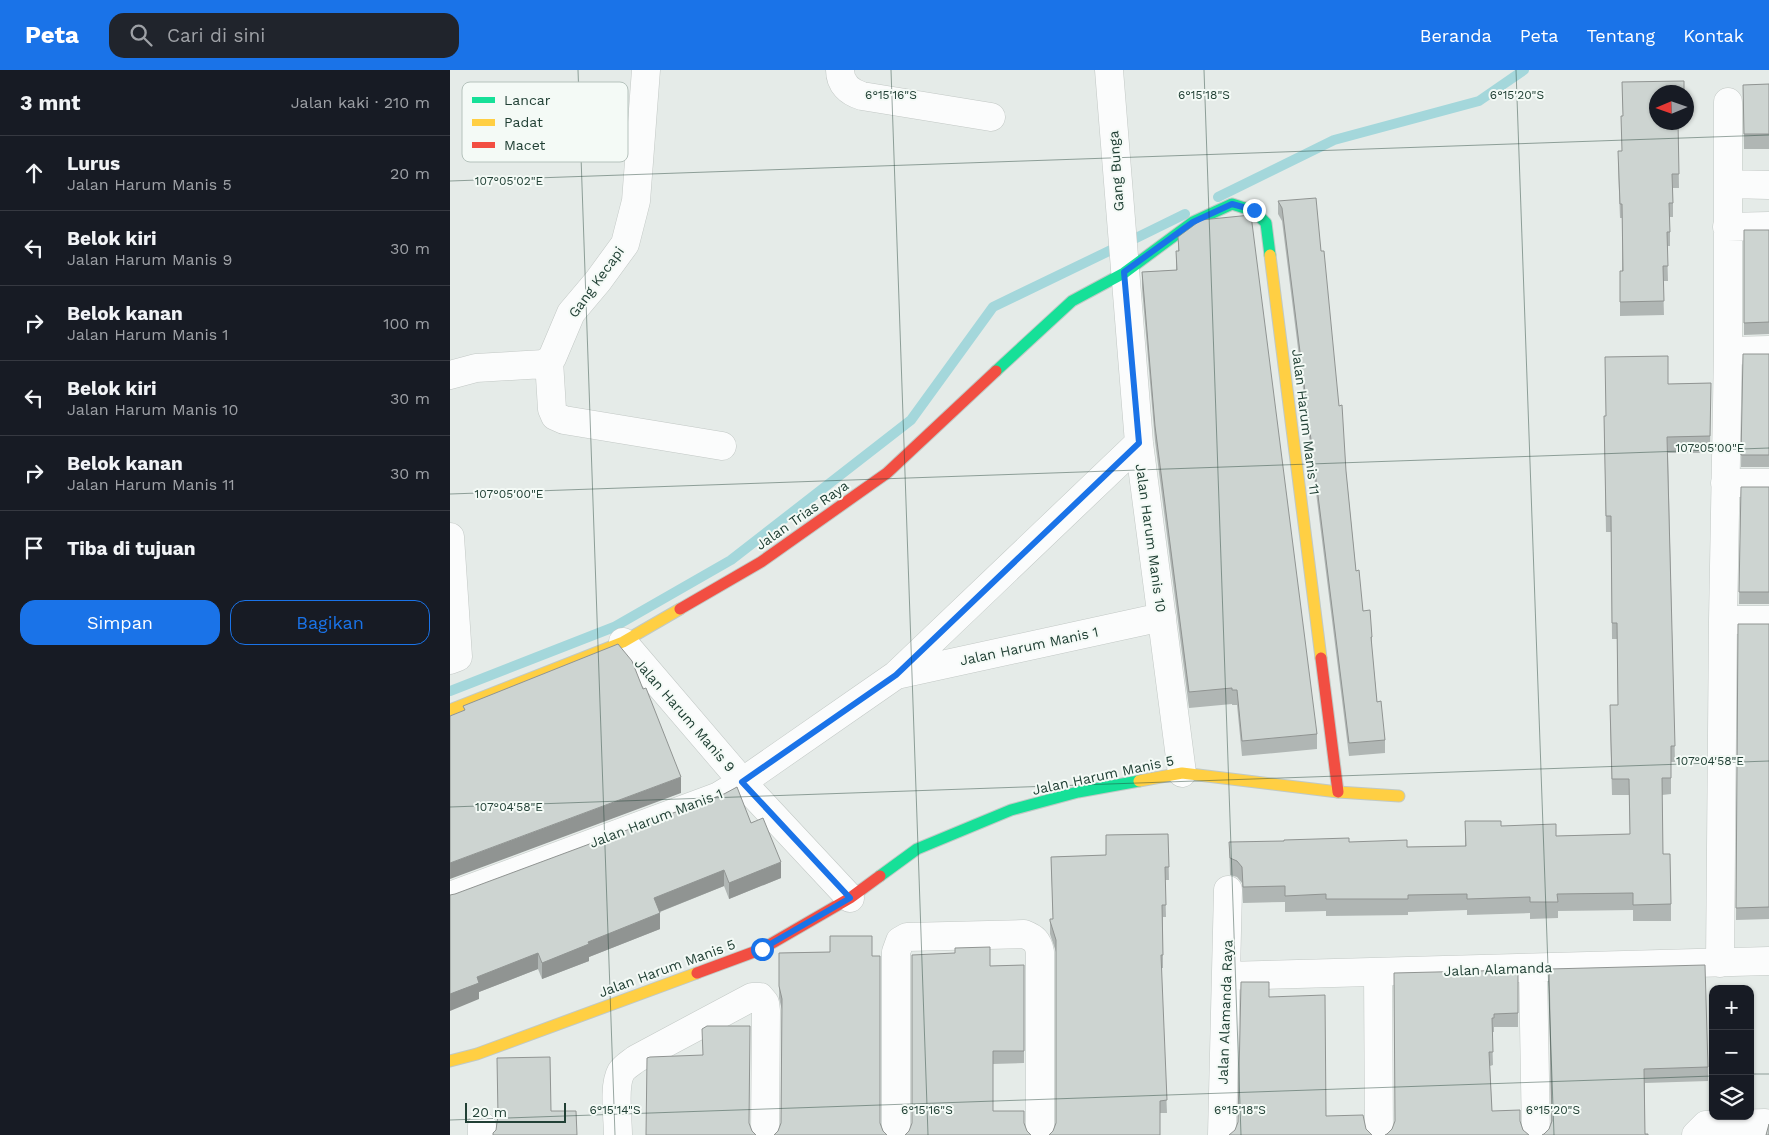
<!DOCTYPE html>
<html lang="id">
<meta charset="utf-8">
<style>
:root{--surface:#171b24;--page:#20242c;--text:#f1f3f6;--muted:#9ea1a6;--line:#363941;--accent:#1a73e8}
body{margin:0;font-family:"Work Sans",sans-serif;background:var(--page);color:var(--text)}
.controls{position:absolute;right:15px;bottom:15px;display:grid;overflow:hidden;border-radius:10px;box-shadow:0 1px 4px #0004}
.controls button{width:45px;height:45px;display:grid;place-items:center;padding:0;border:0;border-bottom:1px solid var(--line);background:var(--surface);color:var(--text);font:25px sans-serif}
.compass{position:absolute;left:1199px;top:15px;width:45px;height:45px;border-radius:50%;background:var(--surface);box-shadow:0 1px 4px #0004;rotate:268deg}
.scale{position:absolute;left:15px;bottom:12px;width:101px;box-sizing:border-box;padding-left:5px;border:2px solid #214035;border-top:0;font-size:14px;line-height:18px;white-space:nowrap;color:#214035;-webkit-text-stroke:4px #f4faf6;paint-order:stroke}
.stop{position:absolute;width:15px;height:15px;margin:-11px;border:4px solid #1a73e8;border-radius:50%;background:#fff}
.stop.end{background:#1a73e8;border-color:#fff;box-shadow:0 1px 5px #0008}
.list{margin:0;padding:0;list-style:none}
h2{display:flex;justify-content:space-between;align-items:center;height:65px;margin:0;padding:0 20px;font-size:21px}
h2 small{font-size:16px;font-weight:400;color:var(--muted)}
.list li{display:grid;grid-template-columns:32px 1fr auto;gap:15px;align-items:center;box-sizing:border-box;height:75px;padding:0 20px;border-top:1px solid var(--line)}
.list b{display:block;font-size:19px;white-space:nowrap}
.list p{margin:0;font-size:16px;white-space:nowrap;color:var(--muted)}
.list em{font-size:16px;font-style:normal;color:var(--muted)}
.actions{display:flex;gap:10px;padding:15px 20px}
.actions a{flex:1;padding:11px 0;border:1px solid var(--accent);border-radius:15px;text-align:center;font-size:18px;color:var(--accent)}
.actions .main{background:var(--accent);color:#fff}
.icon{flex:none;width:28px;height:28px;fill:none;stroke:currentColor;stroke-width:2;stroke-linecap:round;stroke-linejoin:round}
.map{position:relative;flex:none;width:1319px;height:1065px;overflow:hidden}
header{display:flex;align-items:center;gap:30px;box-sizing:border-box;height:70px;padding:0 25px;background:var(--accent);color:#fff}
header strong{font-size:24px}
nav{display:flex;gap:28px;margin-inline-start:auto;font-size:18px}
.search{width:350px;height:45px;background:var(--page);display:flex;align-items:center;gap:12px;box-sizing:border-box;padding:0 18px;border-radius:15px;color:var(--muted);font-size:19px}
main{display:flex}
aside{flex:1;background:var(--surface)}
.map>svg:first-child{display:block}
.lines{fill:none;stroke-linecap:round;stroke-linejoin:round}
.stream{stroke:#a4d7db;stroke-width:10}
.street-casing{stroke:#c2c8c5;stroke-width:29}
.fast-casing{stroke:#c0c9c5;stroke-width:13}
.slow-casing{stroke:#c0c9c5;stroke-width:13}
.jam-casing{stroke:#c0c9c5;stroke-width:13}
.street{stroke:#fbfcfc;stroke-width:28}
.fast{stroke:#16e098;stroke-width:11}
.slow{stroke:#ffcf43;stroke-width:11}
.jam{stroke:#f24e42;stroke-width:11}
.wall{fill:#b0b6b4}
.shaded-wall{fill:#909492}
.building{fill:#cdd4d1;stroke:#909492}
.route{stroke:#1a73e8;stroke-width:6}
.ticks{fill:none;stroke:#214035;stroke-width:1;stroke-opacity:0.45}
.labels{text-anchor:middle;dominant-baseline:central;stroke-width:4;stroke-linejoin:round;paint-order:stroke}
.street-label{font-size:14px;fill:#214035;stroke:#f4faf6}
.key{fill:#f4faf6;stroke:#b5c2bc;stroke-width:1}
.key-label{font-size:14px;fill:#214035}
.ticks-label{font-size:12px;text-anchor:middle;fill:#214035;stroke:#f4faf6;stroke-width:4;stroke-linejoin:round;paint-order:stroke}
</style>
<header>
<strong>Peta</strong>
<div class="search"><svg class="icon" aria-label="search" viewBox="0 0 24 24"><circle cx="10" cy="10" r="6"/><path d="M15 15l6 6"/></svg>Cari di sini</div>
<nav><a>Beranda</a><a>Peta</a><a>Tentang</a><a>Kontak</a></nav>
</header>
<main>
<aside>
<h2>3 mnt<small>Jalan kaki · 210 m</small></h2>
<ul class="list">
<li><svg class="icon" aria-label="ahead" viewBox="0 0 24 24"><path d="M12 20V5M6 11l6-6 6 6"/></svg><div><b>Lurus</b><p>Jalan Harum Manis 5</p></div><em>20 m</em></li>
<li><svg class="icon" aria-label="left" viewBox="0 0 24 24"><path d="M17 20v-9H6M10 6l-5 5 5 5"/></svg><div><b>Belok kiri</b><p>Jalan Harum Manis 9</p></div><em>30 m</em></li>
<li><svg class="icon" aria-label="right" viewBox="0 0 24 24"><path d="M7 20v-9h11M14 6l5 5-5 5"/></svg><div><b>Belok kanan</b><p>Jalan Harum Manis 1</p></div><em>100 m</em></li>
<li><svg class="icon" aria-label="left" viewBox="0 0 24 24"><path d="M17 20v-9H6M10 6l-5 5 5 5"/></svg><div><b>Belok kiri</b><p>Jalan Harum Manis 10</p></div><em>30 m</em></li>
<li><svg class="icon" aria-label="right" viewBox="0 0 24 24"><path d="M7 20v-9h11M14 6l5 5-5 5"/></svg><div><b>Belok kanan</b><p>Jalan Harum Manis 11</p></div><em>30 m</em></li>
<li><svg class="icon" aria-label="arrive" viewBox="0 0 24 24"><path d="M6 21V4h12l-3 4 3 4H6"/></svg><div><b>Tiba di tujuan</b></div></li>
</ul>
<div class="actions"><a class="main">Simpan</a><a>Bagikan</a></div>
</aside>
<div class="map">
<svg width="1319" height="1065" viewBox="0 0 1319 1065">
<rect width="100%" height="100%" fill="#e5ebe8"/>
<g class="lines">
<path class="stream" d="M768 127 884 70 1029 31 1074 0
M682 170 735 144
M0 621 164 557 281 490 461 350 543 237 661 180"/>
<g class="street-casing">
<path id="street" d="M390 0C390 14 399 22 412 26L541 47
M659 0 689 373 732 703
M1278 114 1319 115
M1277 157 1319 156
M1278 281 1319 280
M99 291 102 339 105 346 114 350 272 376
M0 305 26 298 94 294 102 288 121 243 148 211 175 174 186 131 196 0
M1275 413H1319
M0 467 8 587 0 590
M1273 550H1319
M173 572 303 724 400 828
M446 605 689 373
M0 826 269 726 292 712 446 605 712 547
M1270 893 1273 550 1278 281V32
M1083 898 1086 1065
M928 902 929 1065
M776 906 1319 891
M32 1065V1056
M168 1065C168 1049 163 1016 171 1002 174 997 181 993 186 989L302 927H310L315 933 316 941 315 1065
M446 1065V882L450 871 457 867 574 864C584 868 588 871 590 882V1065
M772 1065 778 820
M1246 1065 1256 1055 1315 1053"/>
</g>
<g class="fast-casing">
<path id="fast" d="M546 301 622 231 674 203 743 152 782 134 804 141 816 153 820 185
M430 806 467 779 561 740 628 722 689 711"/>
</g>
<g class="slow-casing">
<path id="slow" d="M820 185 871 588
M0 640 173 572 230 539
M689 711 732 703 888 722 949 726
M0 991 27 984 247 903"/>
</g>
<g class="jam-casing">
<path id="jam" d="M230 539 311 492 437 403 546 301
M871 588 888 722
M247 903 312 879 400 828 430 806"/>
</g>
<use href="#street" class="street"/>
<use href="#fast" class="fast"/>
<use href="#slow" class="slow"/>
<use href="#jam" class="jam"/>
</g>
<path class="wall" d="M1172 12 1206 52H1235L1228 53 1229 118H1223V147H1220V176H1217L1218 211H1213L1214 245 1170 246V201H1172V148H1170L1168 95 1172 81 1173 46Z
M1319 14V79H1294L1293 15Z
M828 131 871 181 896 401 906 501 913 541 922 567V580L927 632 935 670V683L899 686 832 151 828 144Z
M1294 160H1319V264L1294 265Z
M728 167 867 664V679L792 686 787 635H782V634L739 638 705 371 692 218V202L726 200V181H728Z
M1293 284H1319V397H1291Z
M1261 313 1260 383H1218L1225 692H1221V724L1212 725 1213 784 1221 834V851H1183V840L1108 841V848L1080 849V843L1017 845V840L958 842V845L876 846V841L835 842V832L793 833 792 813 787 807 780 805 779 772H899L957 777 1015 776V751L1051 756 1106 766 1180 764 1179 725H1162L1160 651 1168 635 1167 569H1162L1161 462H1156L1154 346H1156L1218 314Z
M1291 417H1319V534H1289Z
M1288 554H1319V849L1286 850Z
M301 753 331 808 279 829 274 816 210 842V859L139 887V891L92 909 88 899 29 922V929L5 824Z
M718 764 719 810H715L716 847H713V898H711L717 1043H710L603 1061 606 1053V882L600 864V849H603L601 787 656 785V765Z
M380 866 430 1053 433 1061H328L331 1053 332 940 329 928V883L380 882Z
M574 895V993L543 994V1041L574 1053 577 1061H459L540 896Z
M1099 899 1258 997V1011L1195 1013V1064H1094L1099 1059 1101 1052Z
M1068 900V957H1044V962H1042L1043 995 1040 996 1042 1041 1070 1051 1073 1060 937 1064 942 1059Z"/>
<path class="shaded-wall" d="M231 707V723L0 809V793Z
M331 792V808L279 829V813Z
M274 800V816L204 844V828Z
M210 843V859L139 887V891L92 909V893L138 872Z
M88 883V899L29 922V929L0 941V924L27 907Z"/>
<path class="building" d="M1234 11V22H1206V52H1228L1229 104H1222L1223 133H1219L1220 162H1217L1218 196H1213L1214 231 1170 232V201H1173L1172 134H1170L1168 81H1172L1171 46H1173L1172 12Z
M1319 14V64H1294L1293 15Z
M866 128 871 181H874L889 336 892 335 896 401 906 501 909 500 913 541 920 540 922 567H921L927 632 931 631 935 670 899 673 832 138 828 131Z
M801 145 867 664 792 671 787 620H782V618L739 622 705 356 692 202 727 200 726 181H729L728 167 751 150Z
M1294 160H1319V252L1294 253Z
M1293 284H1319V385H1291Z
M1218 286V314L1261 313 1260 366 1217 367 1225 676H1221V708H1212L1213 784H1220L1221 834 1183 835V823L1107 824 1108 832H1080V827L1017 829V824L958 825V829H876V824L835 826V816L793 817 792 797 787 791 780 788 779 772 834 771V770L899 768V772L957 770V777L1016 776 1015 751H1051V756L1106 754V766L1180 764 1179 709H1162L1160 635H1168L1167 553H1162L1161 446H1156L1154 346H1156L1155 287Z
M1291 417H1319V522H1289Z
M1288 554H1319V837L1286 838Z
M168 574 182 591 193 619 196 618 231 707 0 793V646L15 640 13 636Z
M287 717 301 753 313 748 331 792 279 813 274 800 204 828 210 843 138 872 139 874 92 893 88 883 27 907 29 913 0 924V825L5 824 274 724Z
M718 764 719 797H715L716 835H712L713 885H711L717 1030 710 1031V1065H599L603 1061 606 1053V870L600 851V849H603L601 787 656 785V765Z
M380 866H422V886H430V1053L433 1061 437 1065H324L328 1061 331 1053 332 929 329 916V883L380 882Z
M540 877V896L574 895V981H543V1041H574V1053L577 1061 581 1065H455L459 1061 462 1053V885L505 883V878Z
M1255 895 1258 997 1194 999 1195 1064H1198V1065H1092L1094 1064 1099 1059 1102 1051 1099 899Z
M1068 900V943L1044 944V948H1042L1043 982H1039L1042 1041 1070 1040V1051L1073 1060 1079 1065H935L937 1064 942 1059 945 1051 944 903Z
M791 912H819V927L875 925 876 1046 913 1045 916 1059 922 1065H779L785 1060 788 1052Z
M257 956H300L299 1053 302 1061 306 1065H196L197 988 200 987 253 985 252 959Z
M100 987 101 1041H126L127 1065H43V1063L46 1060 48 1045 47 988Z
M1319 1054V1065H1316Z"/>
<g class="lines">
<path class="route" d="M312 879 400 828 292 712 446 605 689 373 674 202 743 152 782 134 804 140"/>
</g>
<path class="ticks" d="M128 0 165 1065M441 0 478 1065M754 0 791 1065M1066 0 1104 1065M0 111 1319 65M0 424 1319 378M0 737 1319 691M1300 1004H1319M0 1050 1263 1006"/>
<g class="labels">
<g class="street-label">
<text transform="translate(666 101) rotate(-94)">Gang Bunga</text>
<text transform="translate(146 212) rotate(-54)">Gang Kecapi</text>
<text transform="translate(856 352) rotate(83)">Jalan Harum Manis 11</text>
<text transform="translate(352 445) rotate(-35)">Jalan Trias Raya</text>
<text transform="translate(701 468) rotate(82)">Jalan Harum Manis 10</text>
<text transform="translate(579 576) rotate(-12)">Jalan Harum Manis 1</text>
<text transform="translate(235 645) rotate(49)">Jalan Harum Manis 9</text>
<text transform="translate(653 705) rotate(-12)">Jalan Harum Manis 5</text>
<text transform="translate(206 748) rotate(-21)">Jalan Harum Manis 1</text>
<text transform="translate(217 898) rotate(-20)">Jalan Harum Manis 5</text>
<text transform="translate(1048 899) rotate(-2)">Jalan Alamanda</text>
<text transform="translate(775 942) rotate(-88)">Jalan Alamanda Raya</text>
</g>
</g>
<rect x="12" y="12" width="166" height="80" rx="8" class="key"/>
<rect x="22" y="27" width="23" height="6" fill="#16e098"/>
<rect x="22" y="49" width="23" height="7" fill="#ffcf43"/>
<rect x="22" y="72" width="23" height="6" fill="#f24e42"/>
<g class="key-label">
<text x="54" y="35">Lancar</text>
<text x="54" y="57">Padat</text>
<text x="54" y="80">Macet</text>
</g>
<g class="ticks-label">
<text x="441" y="29">6°15'16"S</text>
<text x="754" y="29">6°15'18"S</text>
<text x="1067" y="29">6°15'20"S</text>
<text x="59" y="115">107°05'02"E</text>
<text x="1260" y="382">107°05'00"E</text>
<text x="59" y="428">107°05'00"E</text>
<text x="1260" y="695">107°04'58"E</text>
<text x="59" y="741">107°04'58"E</text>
<text x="165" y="1044">6°15'14"S</text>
<text x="477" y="1044">6°15'16"S</text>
<text x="790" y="1044">6°15'18"S</text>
<text x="1103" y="1044">6°15'20"S</text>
</g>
</svg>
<div class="controls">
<button>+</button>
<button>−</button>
<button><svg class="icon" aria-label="layers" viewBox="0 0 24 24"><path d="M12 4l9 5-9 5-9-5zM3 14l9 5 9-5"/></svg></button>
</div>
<svg class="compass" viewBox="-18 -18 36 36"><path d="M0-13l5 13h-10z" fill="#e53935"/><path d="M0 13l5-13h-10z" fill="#9ea1a6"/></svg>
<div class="scale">20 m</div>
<div class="stop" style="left:312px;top:879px"></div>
<div class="stop end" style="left:804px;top:140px"></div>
</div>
</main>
